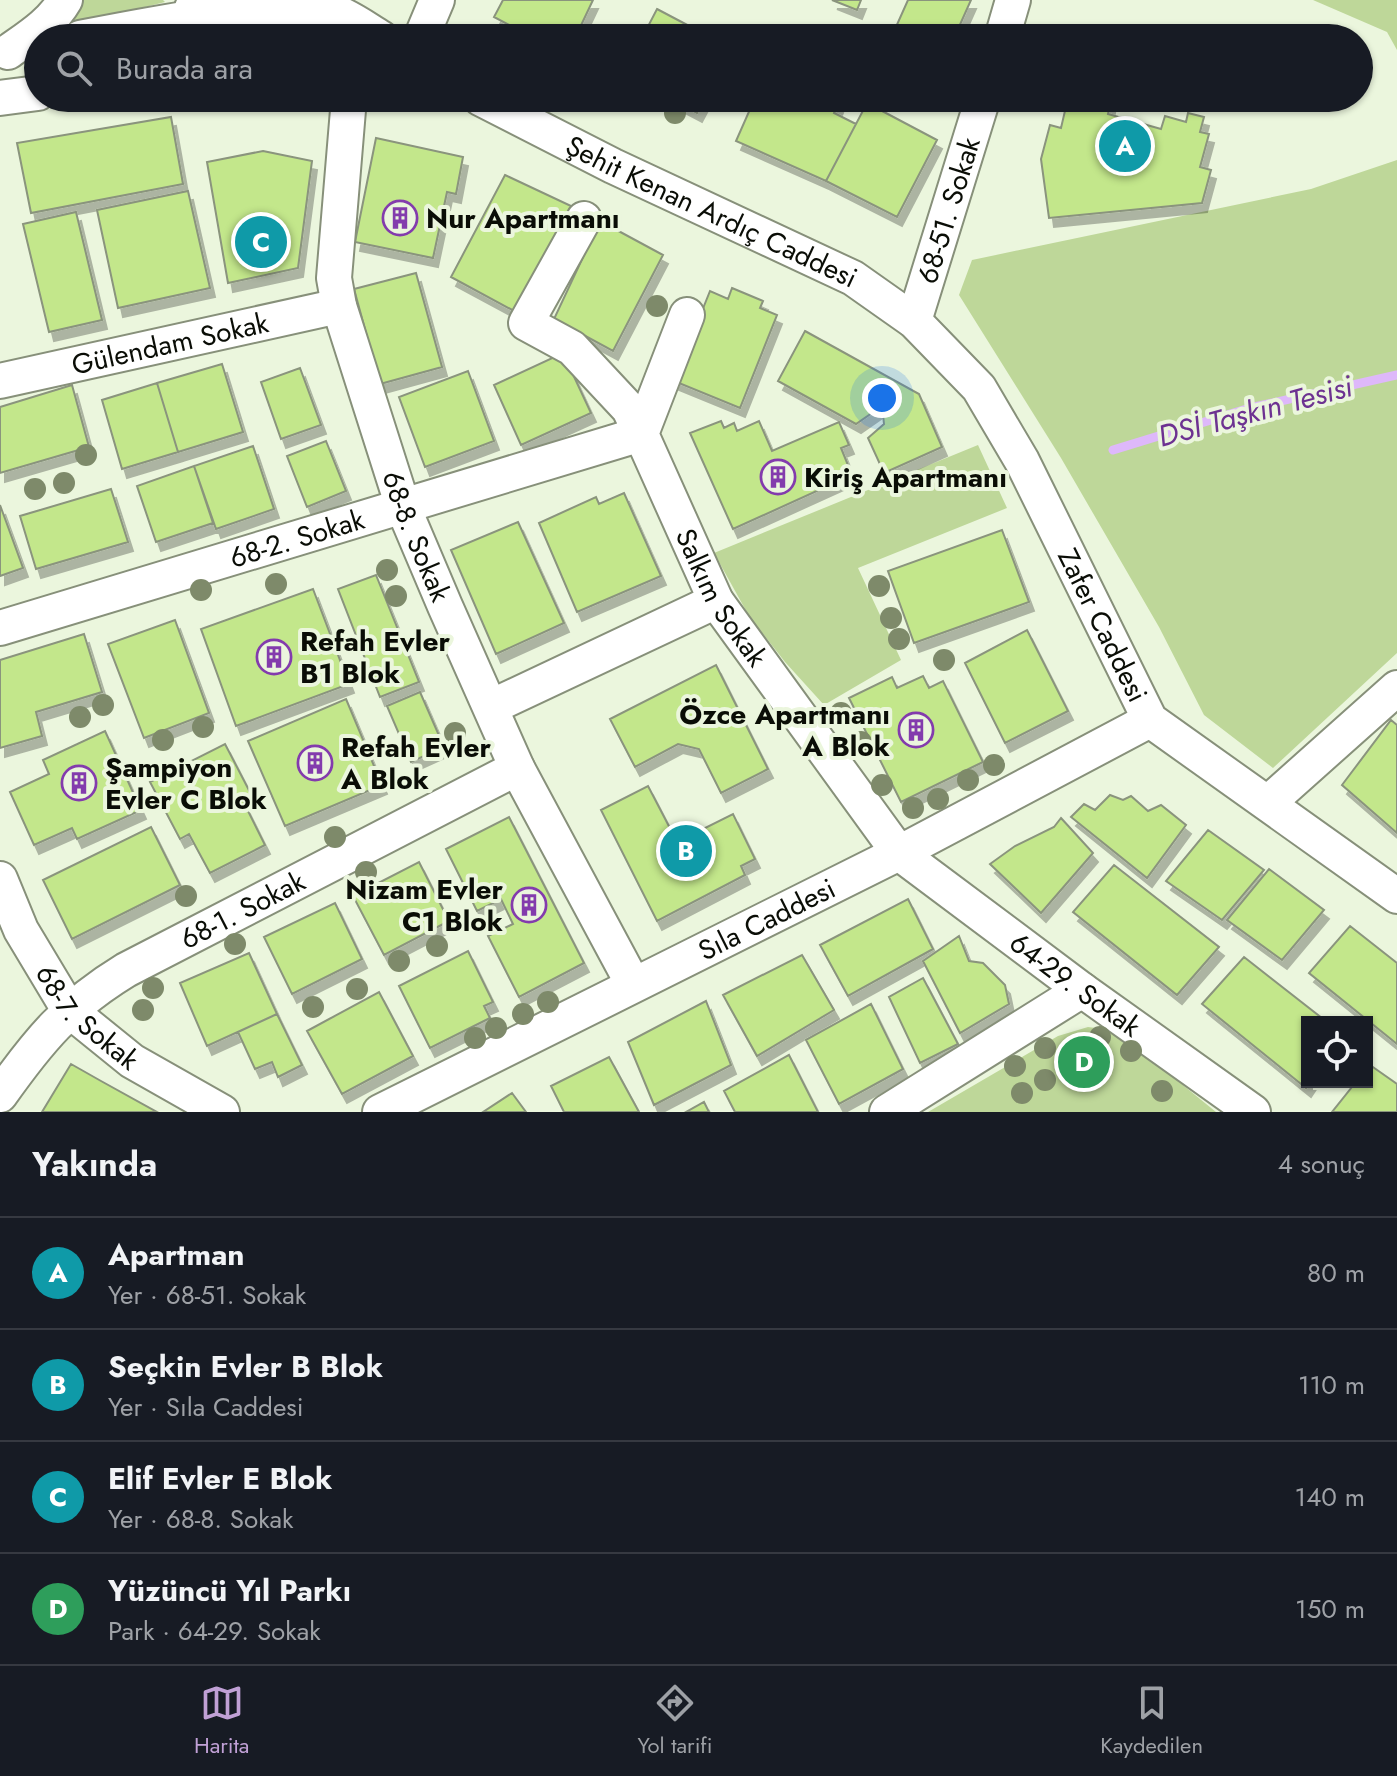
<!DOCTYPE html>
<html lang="tr">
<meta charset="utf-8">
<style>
:root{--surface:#171b24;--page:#242831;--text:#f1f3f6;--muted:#9ea1a6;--line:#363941;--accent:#c0a0d5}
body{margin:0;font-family:Jost,sans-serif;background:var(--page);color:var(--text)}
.controls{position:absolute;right:24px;bottom:24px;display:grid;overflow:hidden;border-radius:0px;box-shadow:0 2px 6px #0004}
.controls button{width:72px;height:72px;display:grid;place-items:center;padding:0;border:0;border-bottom:2px solid var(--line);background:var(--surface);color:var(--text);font:40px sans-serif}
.you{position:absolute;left:882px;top:398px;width:28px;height:28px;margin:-20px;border:6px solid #fff;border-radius:50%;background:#1a73e8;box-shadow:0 0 0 12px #1a73e833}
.badge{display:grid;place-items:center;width:52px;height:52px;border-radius:50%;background:var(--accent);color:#fff;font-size:26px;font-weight:700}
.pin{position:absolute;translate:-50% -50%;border:4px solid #fff;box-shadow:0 2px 8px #0006}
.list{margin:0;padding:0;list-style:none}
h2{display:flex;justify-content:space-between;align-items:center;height:104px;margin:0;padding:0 32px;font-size:34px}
h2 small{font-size:26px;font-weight:400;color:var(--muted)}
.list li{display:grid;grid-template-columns:52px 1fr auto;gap:24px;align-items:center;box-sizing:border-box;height:112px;padding:0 32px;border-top:2px solid var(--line)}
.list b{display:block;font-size:30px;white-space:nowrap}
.list p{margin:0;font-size:26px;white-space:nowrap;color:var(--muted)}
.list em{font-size:26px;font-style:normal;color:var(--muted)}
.icon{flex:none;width:44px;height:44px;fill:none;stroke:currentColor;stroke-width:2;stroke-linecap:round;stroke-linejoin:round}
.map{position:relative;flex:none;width:1397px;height:1112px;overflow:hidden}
.search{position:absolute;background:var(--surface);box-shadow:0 2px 6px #0004;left:24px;right:24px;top:24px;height:88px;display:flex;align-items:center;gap:20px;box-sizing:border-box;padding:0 28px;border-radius:44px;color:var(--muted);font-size:30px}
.sheet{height:552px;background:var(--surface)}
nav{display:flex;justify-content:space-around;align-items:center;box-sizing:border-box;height:112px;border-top:2px solid var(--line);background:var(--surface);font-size:22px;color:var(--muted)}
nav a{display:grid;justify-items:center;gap:4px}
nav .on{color:var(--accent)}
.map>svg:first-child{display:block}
.green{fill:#bed799}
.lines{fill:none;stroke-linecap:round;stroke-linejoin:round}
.stream{stroke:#deb8fa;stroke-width:9}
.building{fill:#c3e78b;stroke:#8a947d;stroke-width:2;filter:url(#shadow)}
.minor-casing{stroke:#87907a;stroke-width:38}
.minor{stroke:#fff;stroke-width:34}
.tree{fill:#7e8a6a}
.labels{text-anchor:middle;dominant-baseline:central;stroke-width:8;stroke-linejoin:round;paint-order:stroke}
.street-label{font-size:28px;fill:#0a0d06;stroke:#ebf6dd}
.poi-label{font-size:28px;font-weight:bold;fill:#0a0d06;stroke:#ebf6dd;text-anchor:start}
.water-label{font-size:30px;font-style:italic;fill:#6d3291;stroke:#ebf6dd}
</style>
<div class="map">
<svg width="1397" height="1112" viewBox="0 0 1397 1112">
<defs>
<filter id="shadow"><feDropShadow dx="5" dy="9" stdDeviation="0" flood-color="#0004"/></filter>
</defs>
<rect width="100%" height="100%" fill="#ebf6dd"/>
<path class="green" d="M79 0H163L165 2 70 26Z
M1313 0H1397V50L1387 32Z
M1397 160V653L1273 768 1204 715 1159 627 1061 458 959 295 972 260 1311 189Z
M978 445 1007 508 858 568 901 660 824 705 785 662 749 616 714 553Z
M1088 1027 1111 1030 1130 1042 1216 1112H928L1058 1036Z"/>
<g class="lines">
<path class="stream" d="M1113 450 1250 408 1397 375"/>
</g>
<path class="building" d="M503 0H593L575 38H534L494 17Z
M832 0H861L857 10Z
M908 0H971L954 38H891Z
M657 9 693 28 712 38H642Z
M669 98H705L697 113Z
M755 98H826L838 104 834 113 856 124 826 181 736 141Z
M1068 98 1111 99 1108 114 1161 129 1165 116 1186 122 1188 113 1204 117 1200 132 1209 134 1200 167 1211 170 1202 203 1049 218 1041 159 1050 125 1061 128Z
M867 103 937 140 897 217 826 181Z
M171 117 183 184 31 213 17 143Z
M376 138 463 157 456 194 447 192 433 258 355 242Z
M263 151 312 161 298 268 228 283 207 162Z
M505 175 571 206 516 312 451 277Z
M188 191 210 288 118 308 97 210Z
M76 212 102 320 49 332 23 224Z
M600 221 663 255 613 351 554 319Z
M416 273 442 367 380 384 354 289Z
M732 288 763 301 760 308 777 315 740 408 674 381 710 291 728 299Z
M805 331 919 394 942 447 884 473 868 438 884 424 882 406 856 424 778 381Z
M563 353 591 413 521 445 494 385Z
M222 364 243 432 178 452 157 383Z
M300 368 321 425 281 439 261 382Z
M468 371 494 441 425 467 399 397Z
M157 383 178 452 122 469 102 400Z
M72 385 89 447 0 473V407Z
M721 421 724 428 734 423 737 431 759 421 772 451 839 422 849 445 841 448 852 475 733 529 690 433Z
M326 441 346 491 307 507 287 456Z
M253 446 274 509 216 529 194 466Z
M194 466 213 523 156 542 137 486Z
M111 489 128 542 36 569 20 516Z
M624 493 661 576 577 612 539 523 596 497 599 504Z
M0 505 23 568 0 576Z
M518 522 564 623 496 654 451 550Z
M1002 530 1029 602 914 643 888 571Z
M376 575 419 682 380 697 338 589Z
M313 589 349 684 236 726 201 629Z
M175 620 209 713 144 738 108 644Z
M1027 630 1068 711 1005 743 965 663Z
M84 634 102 692 36 712 42 736 0 748V660Z
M716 665 768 769 721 793 699 749 678 744 635 767 610 719Z
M923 676 929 688 943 681 983 762 901 802 849 698 892 677 897 688Z
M420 692 444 747 411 762 387 706Z
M346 699 382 785 285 826 248 741Z
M1391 720 1397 725V833L1342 785Z
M105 731 141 810 77 839 72 828 34 845 10 792 49 774 43 760Z
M225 744 253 798 244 803 265 845 210 873 189 834 180 839 150 782Z
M648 786 674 836 689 843 693 834 733 814 755 859 741 866 745 875 657 921 601 810Z
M1110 795 1123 800 1131 796 1148 811 1161 805 1186 825 1147 878 1071 817 1084 804 1095 810Z
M509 817 584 963 519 997 488 936 513 924 501 899 477 911 446 849Z
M1061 818 1093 853 1041 913 990 864 1015 846 1054 827Z
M151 827 180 885 72 939 43 880Z
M1208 830 1264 870 1222 920 1166 881Z
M419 862 449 921 384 955 353 896Z
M1114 865 1219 947 1177 995 1073 912Z
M1269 869 1324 910 1282 960 1227 920Z
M908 899 933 949 848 996 820 945Z
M335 903 362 959 292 994 264 937Z
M1350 926 1397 963V1044L1309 973Z
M959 936 969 961 983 963 1005 985 1009 1004 960 1033 923 961Z
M468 951 493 1002 484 1006 490 1018 430 1048 399 986Z
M249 953 277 1014 207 1046 180 983Z
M802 955 834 1010 757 1056 723 995Z
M1244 957 1327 1022H1307V1082H1310L1306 1088 1202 1004Z
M923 978 958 1044 920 1063 889 997Z
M379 992 413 1056 342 1094 307 1031Z
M706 1001 731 1065 654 1105 628 1042Z
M871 1004 903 1069 839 1104 806 1040Z
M277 1014 302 1065 278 1077 272 1062 255 1069 238 1032Z
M789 1055 818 1112H735L724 1091Z
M609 1057 639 1112H564L551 1086Z
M71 1064 101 1081 157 1112H42Z
M1370 1065 1397 1084V1112H1332L1356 1082H1367V1068Z
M512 1093 526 1112H483Z
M704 1102 709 1112H686Z"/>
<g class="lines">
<g class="minor-casing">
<g id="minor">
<path d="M192 8 238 38"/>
<path d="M80 38C147 25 270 0 333 11 350 17 366 29 381 38"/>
<path d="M421 38 437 0"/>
<path d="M1002 38 1013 0"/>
<path d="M8 52C29 37 52 23 65 0"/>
<path d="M0 98 38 93"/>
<path id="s1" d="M349 98 334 278 339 306 403 507 445 606 517 768 633 984"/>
<path id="s2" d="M480 98 613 166 853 278 914 321 979 388 1022 461 1150 720 1397 896"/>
<path id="s3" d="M687 315 641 434 716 601 899 853 1082 990 1253 1112"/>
<path id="s4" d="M914 321 983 98"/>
<path id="s5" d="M0 381 339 306"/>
<path id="s6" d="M0 628 641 434 629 409 572 348 526 323 584 219"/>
<path d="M491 707 716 601"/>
<path d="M1268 803 1397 688"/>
<path id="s7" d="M0 879 21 930 69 1010 132 1061 222 1112"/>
<path id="s8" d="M0 1095C39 1040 67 1006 126 970L517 768"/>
<path id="s9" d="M380 1112 899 853 1150 720"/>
<path d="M887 1112 1082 990"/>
</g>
</g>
<use href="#minor" class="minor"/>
</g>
<g class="tree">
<circle cx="675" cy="113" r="11"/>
<circle cx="657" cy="306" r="11"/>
<circle cx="86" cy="455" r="11"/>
<circle cx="64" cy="483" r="11"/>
<circle cx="35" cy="489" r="11"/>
<circle cx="387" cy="570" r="11"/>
<circle cx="276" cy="584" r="11"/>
<circle cx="879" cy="586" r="11"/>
<circle cx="201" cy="590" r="11"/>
<circle cx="396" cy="596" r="11"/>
<circle cx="891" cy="618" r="11"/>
<circle cx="899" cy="639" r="11"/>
<circle cx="944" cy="660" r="11"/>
<circle cx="103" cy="705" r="11"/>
<circle cx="841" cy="713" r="11"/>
<circle cx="80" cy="717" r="11"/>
<circle cx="203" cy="727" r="11"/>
<circle cx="455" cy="733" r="11"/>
<circle cx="163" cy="740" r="11"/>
<circle cx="861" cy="742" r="11"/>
<circle cx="994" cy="765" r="11"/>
<circle cx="968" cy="780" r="11"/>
<circle cx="882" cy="785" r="11"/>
<circle cx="938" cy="799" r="11"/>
<circle cx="913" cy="808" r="11"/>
<circle cx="335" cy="837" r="11"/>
<circle cx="366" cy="872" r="11"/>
<circle cx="186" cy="896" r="11"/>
<circle cx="235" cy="944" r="11"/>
<circle cx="437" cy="946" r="11"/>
<circle cx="399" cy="961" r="11"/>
<circle cx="153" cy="988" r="11"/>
<circle cx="357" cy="989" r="11"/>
<circle cx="548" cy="1002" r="11"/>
<circle cx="313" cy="1007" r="11"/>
<circle cx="143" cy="1010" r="11"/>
<circle cx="523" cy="1014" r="11"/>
<circle cx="496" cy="1028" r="11"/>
<circle cx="1100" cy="1037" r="11"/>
<circle cx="475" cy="1038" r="11"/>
<circle cx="1045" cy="1048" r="11"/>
<circle cx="1131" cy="1051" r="11"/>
<circle cx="1075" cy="1055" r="11"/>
<circle cx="1015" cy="1066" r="11"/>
<circle cx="1045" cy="1080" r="11"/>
<circle cx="1162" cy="1091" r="11"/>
<circle cx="1022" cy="1093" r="11"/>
</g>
<defs>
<g id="building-ring" transform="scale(1.8)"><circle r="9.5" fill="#ebf6dd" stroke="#833bad" stroke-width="1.5"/><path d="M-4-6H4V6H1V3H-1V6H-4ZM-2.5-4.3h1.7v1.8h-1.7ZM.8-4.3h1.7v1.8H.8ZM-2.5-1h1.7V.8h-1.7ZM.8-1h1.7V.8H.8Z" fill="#833bad"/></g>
</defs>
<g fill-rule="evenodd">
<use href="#building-ring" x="400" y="218"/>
<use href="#building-ring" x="778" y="477"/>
<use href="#building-ring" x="274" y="657"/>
<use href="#building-ring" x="916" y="730"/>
<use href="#building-ring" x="315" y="763"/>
<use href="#building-ring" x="79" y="783"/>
<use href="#building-ring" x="529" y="905"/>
</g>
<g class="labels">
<g class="street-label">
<text stroke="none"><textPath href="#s4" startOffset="116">68-51. Sokak</textPath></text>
<text stroke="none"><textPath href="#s2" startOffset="258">Şehit Kenan Ardıç Caddesi</textPath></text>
<text stroke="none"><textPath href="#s5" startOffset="174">Gülendam Sokak</textPath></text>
<text stroke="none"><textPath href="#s1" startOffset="452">68-8. Sokak</textPath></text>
<text stroke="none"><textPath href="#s6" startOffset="310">68-2. Sokak</textPath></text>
<text stroke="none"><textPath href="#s3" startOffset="310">Salkım Sokak</textPath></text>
<text stroke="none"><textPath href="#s2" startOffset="850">Zafer Caddesi</textPath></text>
<text stroke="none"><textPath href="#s8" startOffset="310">68-1. Sokak</textPath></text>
<text stroke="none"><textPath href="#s9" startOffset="432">Sıla Caddesi</textPath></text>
<text stroke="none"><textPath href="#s3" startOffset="842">64-29. Sokak</textPath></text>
<text stroke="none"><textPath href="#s7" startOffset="166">68-7. Sokak</textPath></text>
</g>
<g class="poi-label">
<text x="426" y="218">Nur Apartmanı</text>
<text x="804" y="477">Kiriş Apartmanı</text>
<text x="300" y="641">Refah Evler<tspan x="300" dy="32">B1 Blok</tspan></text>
<text x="890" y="714" text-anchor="end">Özce Apartmanı<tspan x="890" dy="32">A Blok</tspan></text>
<text x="341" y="747">Refah Evler<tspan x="341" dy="32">A Blok</tspan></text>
<text x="105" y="767">Şampiyon<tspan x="105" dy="32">Evler C Blok</tspan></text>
<text x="503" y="889" text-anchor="end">Nizam Evler<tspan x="503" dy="32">C1 Blok</tspan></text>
</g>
<g class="water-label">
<text transform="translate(1255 411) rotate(-15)">DSİ Taşkın Tesisi</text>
</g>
</g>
</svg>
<div class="controls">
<button><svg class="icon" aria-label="locate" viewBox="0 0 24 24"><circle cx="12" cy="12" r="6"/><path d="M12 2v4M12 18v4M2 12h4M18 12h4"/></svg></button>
</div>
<div class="you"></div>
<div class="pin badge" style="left:1125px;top:146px;background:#0f9aa8">A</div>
<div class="pin badge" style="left:686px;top:851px;background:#0f9aa8">B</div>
<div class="pin badge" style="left:261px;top:242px;background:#0f9aa8">C</div>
<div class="pin badge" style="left:1084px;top:1062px;background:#2e9e5b">D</div>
<div class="search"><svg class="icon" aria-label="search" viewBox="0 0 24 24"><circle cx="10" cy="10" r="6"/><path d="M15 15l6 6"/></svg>Burada ara</div>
</div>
<section class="sheet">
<h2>Yakında<small>4 sonuç</small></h2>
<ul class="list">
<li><span class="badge" style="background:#0f9aa8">A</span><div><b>Apartman</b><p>Yer · 68-51. Sokak</p></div><em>80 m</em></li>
<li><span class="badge" style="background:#0f9aa8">B</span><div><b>Seçkin Evler B Blok</b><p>Yer · Sıla Caddesi</p></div><em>110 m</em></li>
<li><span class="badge" style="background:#0f9aa8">C</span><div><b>Elif Evler E Blok</b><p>Yer · 68-8. Sokak</p></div><em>140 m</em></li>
<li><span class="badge" style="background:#2e9e5b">D</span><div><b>Yüzüncü Yıl Parkı</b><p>Park · 64-29. Sokak</p></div><em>150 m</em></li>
</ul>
</section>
<nav>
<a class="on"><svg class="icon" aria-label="map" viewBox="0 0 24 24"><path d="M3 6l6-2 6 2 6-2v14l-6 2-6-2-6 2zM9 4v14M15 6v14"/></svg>Harita</a>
<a><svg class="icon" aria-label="directions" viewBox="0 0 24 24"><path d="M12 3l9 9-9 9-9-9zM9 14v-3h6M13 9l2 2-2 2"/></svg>Yol tarifi</a>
<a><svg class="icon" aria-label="saved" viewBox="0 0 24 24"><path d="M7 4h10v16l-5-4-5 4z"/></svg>Kaydedilen</a>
</nav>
